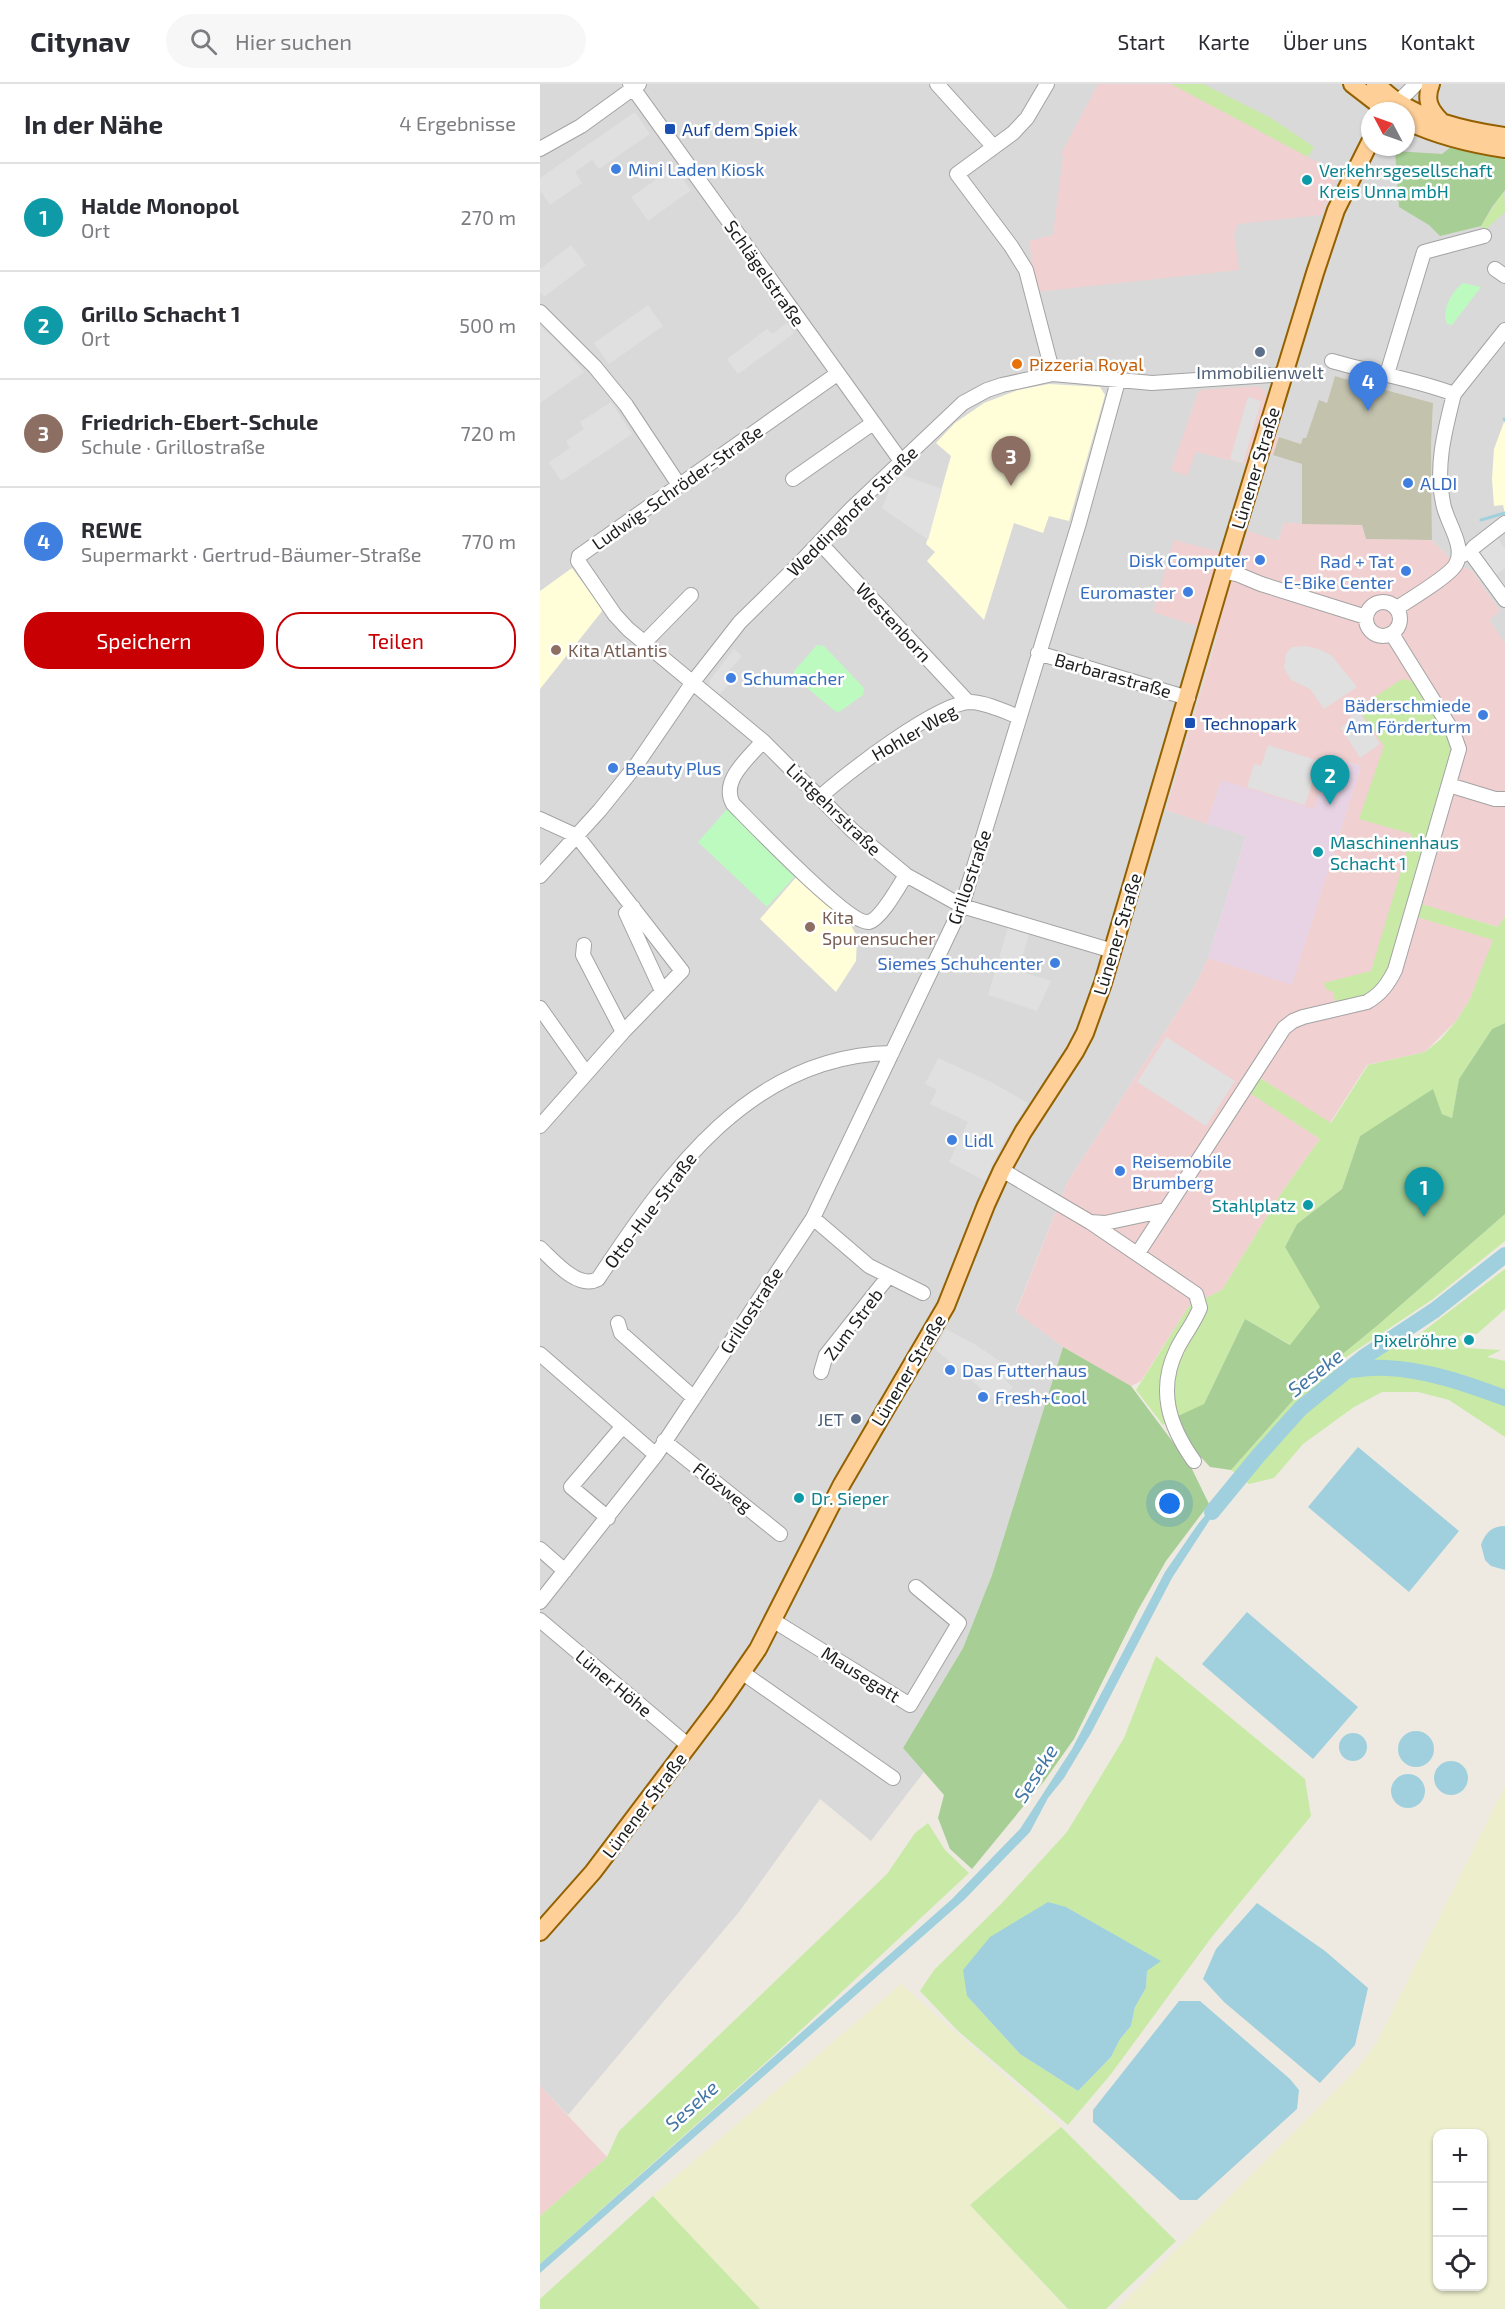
<!DOCTYPE html>
<html lang="de">
<meta charset="utf-8">
<style>
:root{--surface:#fff;--page:#f7f7f7;--text:#2b2b33;--muted:#7c7c81;--line:#e1e1e2;--accent:#c80004}
body{margin:0;font-family:"Exo 2",sans-serif;background:var(--page);color:var(--text)}
.controls{position:absolute;right:18px;bottom:18px;display:grid;overflow:hidden;border-radius:12px;box-shadow:0 2px 4px #0004}
.controls button{width:54px;height:54px;display:grid;place-items:center;padding:0;border:0;border-bottom:2px solid var(--line);background:var(--surface);color:var(--text);font:30px sans-serif}
.compass{position:absolute;left:821px;top:18px;width:54px;height:54px;border-radius:50%;background:var(--surface);box-shadow:0 2px 4px #0004;rotate:311deg}
.you{position:absolute;left:630px;top:1420px;width:21px;height:21px;margin:-15px;border:4px solid #fff;border-radius:50%;background:#1a73e8;box-shadow:0 0 0 9px #1a73e833}
.badge{display:grid;place-items:center;width:39px;height:39px;border-radius:50%;background:var(--accent);color:#fff;font-size:20px;font-weight:700}
.pin{position:absolute;translate:-50% -50px;filter:drop-shadow(0 2px 3px #0008)}
.pin::after{content:'';position:absolute;top:32px;width:21px;height:18px;background:inherit;clip-path:polygon(0 0,100% 0,50% 100%)}
.list{margin:0;padding:0;list-style:none}
h2{display:flex;justify-content:space-between;align-items:center;height:78px;margin:0;padding:0 24px;font-size:26px}
h2 small{font-size:20px;font-weight:400;color:var(--muted)}
.list li{display:grid;grid-template-columns:39px 1fr auto;gap:18px;align-items:center;box-sizing:border-box;height:108px;padding:0 24px;border-top:2px solid var(--line)}
.list b{display:block;font-size:22px;white-space:nowrap}
.list p{margin:0;font-size:20px;white-space:nowrap;color:var(--muted)}
.list em{font-size:20px;font-style:normal;color:var(--muted)}
.actions{display:flex;gap:12px;padding:18px 24px}
.actions a{flex:1;padding:14px 0;border:2px solid var(--accent);border-radius:24px;text-align:center;font-size:21px;color:var(--accent)}
.actions .main{background:var(--accent);color:#fff}
.icon{flex:none;width:33px;height:33px;fill:none;stroke:currentColor;stroke-width:2;stroke-linecap:round;stroke-linejoin:round}
.map{position:relative;flex:none;width:965px;height:2225px;overflow:hidden}
header{display:flex;align-items:center;gap:36px;box-sizing:border-box;height:84px;padding:0 30px;background:var(--surface);border-bottom:2px solid var(--line)}
header strong{font-size:28px}
nav{display:flex;gap:33px;margin-inline-start:auto;font-size:21px}
.search{width:420px;height:54px;background:var(--page);display:flex;align-items:center;gap:15px;box-sizing:border-box;padding:0 21px;border-radius:33px;color:var(--muted);font-size:22px}
main{display:flex}
aside{flex:1;background:var(--surface)}
.map>svg:first-child{display:block}
.residential{fill:#dad9d9;fill-rule:evenodd}
.commercial{fill:#f0d0d0}
.industrial{fill:#e7d3e4}
.education{fill:#fffed9}
.construction{fill:#c2c2ad}
.farmland{fill:#eceecc;fill-rule:evenodd}
.grass{fill:#c8eaa6;fill-rule:evenodd}
.forest{fill:#a7ce95}
.park{fill:#bcfac0}
.parking{fill:#e0e0e0}
.water{fill:#a0d0dd}
.lines{fill:none;stroke-linecap:round;stroke-linejoin:round}
.stream{stroke:#a0d0dd;stroke-width:3}
.river{stroke:#a0d0dd;stroke-width:16}
.minor-casing{stroke:#a3a3a3;stroke-width:16}
.major-casing{stroke:#946100;stroke-width:20}
.minor{stroke:#fff;stroke-width:14}
.major{stroke:#fecf97;stroke-width:16}
.transit-dot{fill:#1a4fb4;stroke:#fff;stroke-width:2}
.shop-dot{fill:#3f7fe0;stroke:#fff;stroke-width:2}
.culture-dot{fill:#0f9aa8;stroke:#fff;stroke-width:2}
.service-dot{fill:#5c6f8a;stroke:#fff;stroke-width:2}
.food-dot{fill:#e8710a;stroke:#fff;stroke-width:2}
.education-dot{fill:#8d6e63;stroke:#fff;stroke-width:2}
.labels{text-anchor:middle;dominant-baseline:central;stroke-width:5;stroke-linejoin:round;paint-order:stroke}
.transit-label{font-size:18px;fill:#164399;stroke:#fff;text-anchor:start}
.shop-label{font-size:18px;fill:#366cbe;stroke:#fff;text-anchor:start}
.culture-label{font-size:18px;fill:#0d838f;stroke:#fff;text-anchor:start}
.street-label{font-size:18px;fill:#1c1c1c;stroke:#fff}
.food-label{font-size:18px;fill:#c56008;stroke:#fff;text-anchor:start}
.service-label{font-size:18px;fill:#4e5e75;stroke:#fff}
.education-label{font-size:18px;fill:#785e54;stroke:#fff;text-anchor:start}
.water-label{font-size:20px;font-style:italic;fill:#4477a5;stroke:#fff}
</style>
<header>
<strong>Citynav</strong>
<div class="search"><svg class="icon" aria-label="search" viewBox="0 0 24 24"><circle cx="10" cy="10" r="6"/><path d="M15 15l6 6"/></svg>Hier suchen</div>
<nav><a>Start</a><a>Karte</a><a>Über uns</a><a>Kontakt</a></nav>
</header>
<main>
<aside>
<h2>In der Nähe<small>4 Ergebnisse</small></h2>
<ul class="list">
<li><span class="badge" style="background:#0f9aa8">1</span><div><b>Halde Monopol</b><p>Ort</p></div><em>270 m</em></li>
<li><span class="badge" style="background:#0f9aa8">2</span><div><b>Grillo Schacht 1</b><p>Ort</p></div><em>500 m</em></li>
<li><span class="badge" style="background:#8d6e63">3</span><div><b>Friedrich-Ebert-Schule</b><p>Schule · Grillostraße</p></div><em>720 m</em></li>
<li><span class="badge" style="background:#3f7fe0">4</span><div><b>REWE</b><p>Supermarkt · Gertrud-Bäumer-Straße</p></div><em>770 m</em></li>
</ul>
<div class="actions"><a class="main">Speichern</a><a>Teilen</a></div>
</aside>
<div class="map">
<svg width="965" height="2225" viewBox="0 0 965 2225">
<rect width="100%" height="100%" fill="#eeeae2"/>
<path class="residential" d="M0 0H965V559L948 536 960 527 932 487 914 479 892 456 891 364 893 319 795 292 787 319 779 317 766 354 761 360 739 353 719 340 727 315 659 306 632 386 655 367 706 380 712 363 762 380V440L744 439 738 457 700 473 613 527 678 548 626 726 706 752 668 874 657 898 528 1097 476 1227 523 1263 452 1491 423 1564 363 1664 384 1688 331 1757 280 1715 199 1828 28 2031 0 2002ZM830 27H866V63H830Z"/>
<path class="commercial" d="M558 0H632L798 89 782 131 698 140 694 150 699 186 496 208 489 157 513 151 523 72 521 70Z
M719 302 725 307 727 315 719 340 739 353 733 371 712 363 706 380 656 368 647 392 631 386 659 306Z
M744 439 822 441 826 455 892 456 914 479 932 487 960 527 949 536 965 559V832L959 843 881 821 878 833 954 856 930 915 917 936 885 968 827 981 790 1039 720 994 711 1009 780 1055 742 1108 682 1206 649 1222 601 1297 591 1302 523 1263 476 1228 528 1097 657 898 668 874 752 900 821 682 791 673 774 726 681 697 667 740 626 726 678 549 613 528 634 456 700 473 708 447 738 457Z
M0 2002 67 2073 0 2132Z"/>
<path class="industrial" d="M791 673 821 682 752 901 668 874 706 752 667 740 681 696 774 725Z"/>
<path class="education" d="M509 300 560 303 565 311 529 437 509 432 503 449 474 439 444 536 387 477 395 468 386 460 411 372 396 359 415 339 444 319 478 306Z
M964 338 965 339V430L963 421 954 422 952 395 954 365Z
M32 484 63 526 0 605V507Z
M258 791 306 834 317 852 316 877 296 908 220 835Z"/>
<path class="construction" d="M795 292 893 319 891 364 892 456 826 455 822 441 762 440V380L733 371 739 353 761 360 763 354H766L779 316 787 319Z"/>
<path class="farmland" d="M965 1702V2225H577L817 1985 837 1958ZM898 2050H942V2202H898Z
M361 1900 521 2042 430 2121 527 2225H220L113 2112Z"/>
<path class="grass" d="M631 0H663L731 34 774 63 768 73Z
M964 106 965 128 942 149 941 142Z
M862 595 874 598 910 654 913 667 850 885C835 910 823 914 796 920L793 908 786 905 784 899 831 887 872 750 819 735 844 662 818 624Z
M881 820 958 843 965 832V939L952 945 919 995 912 1034 902 1030 893 1006 820 1052 802 1105 757 1140 745 1163 781 1223 751 1261 705 1235 664 1320 623 1341 596 1306 649 1222 682 1206 742 1108 780 1055 710 1009 720 994 791 1039 828 981 885 968 901 955 917 936 930 915 953 856 877 833Z
M965 1130V1157L893 1215 775 1294 877 1252 965 1185V1225L937 1250 925 1248 919 1253 925 1264 961 1266 947 1273 965 1277V1353L909 1316 878 1308H842L814 1323 763 1360 734 1394 709 1400 691 1386 771 1296 838 1241Z
M616 1572 765 1695 771 1732 671 1854 571 1990 528 2041 418 1947 380 1907 394 1886 461 1820 527 1748 584 1654ZM526 1823 620 1877 607 1887 606 1904 595 1923 591 1942 580 1955 571 1973 538 2007 480 1970 427 1912Z
M388 1739 405 1766 429 1789 233 1972 0 2180V2132L67 2073 79 2047 347 1790 375 1749Z
M521 2043 636 2157 566 2225H528L430 2121Z
M113 2112 220 2225H0V2215Z"/>
<path class="forest" d="M912 62 965 73V106L952 123 941 142 900 152 889 141 859 123 855 67 902 70Z
M965 939V1130L838 1241 771 1296 691 1386 670 1383 650 1361 636 1333 664 1320 705 1235 750 1261 780 1223 745 1163 757 1140 802 1105 820 1052 893 1005 902 1030 912 1034 919 995 952 945Z
M523 1263 591 1302 650 1381 669 1420 626 1477 598 1526 534 1655 505 1696 432 1785 410 1765 398 1734 404 1711 363 1664 423 1564 452 1491Z"/>
<path class="park" d="M923 199 941 203 912 241 907 240C901 226 912 207 923 199Z
M277 561 284 562 324 604 323 611 299 628 295 627 254 593V587Z
M188 724 257 790 227 823 158 758Z"/>
<path class="parking" d="M95 28 110 50 59 85 52 76 35 88 42 99 10 121 0 106V94Z
M134 83 151 106 108 137 91 113Z
M31 161 46 181 4 213 0 208V185Z
M108 221 123 242 69 280 54 259Z
M247 239 254 249 198 290 187 275 227 245 232 250Z
M0 242 18 258 44 288 0 319Z
M708 313 721 317 703 379 690 375Z
M71 318 92 350 21 397 9 378 30 364 26 357 44 345 40 338Z
M363 391 402 405 388 456 342 424 350 404Z
M956 452 965 465V484L956 491 938 465Z
M765 562 779 565 791 571 817 603 784 625 770 605 751 596 744 584 746 570 752 563Z
M194 565 202 572 184 592 191 598 179 611 169 602 170 596Z
M818 626 840 660 820 674 801 644 806 640 812 631Z
M728 661 779 677 765 721 707 703 714 680 721 682Z
M469 840 490 847 478 887 511 897 497 927 448 911Z
M626 953 695 997 666 1042 597 998Z
M398 974 451 998 488 1019 462 1061 445 1097 409 1078 428 1038 390 1020 397 1006 385 1000Z
M406 1245 436 1261 474 1287 466 1297 473 1303 458 1319 395 1265Z"/>
<path class="water" d="M818 1363 919 1447 869 1508 768 1423Z
M683 1410 690 1415 671 1434 632 1494 551 1649 524 1694 508 1714 490 1748 424 1816 0 2189V2180L412 1815 480 1745 532 1665 625 1488 658 1440Z
M965 1442V1486L951 1482 945 1476 941 1461C945 1449 952 1442 965 1442Z
M707 1528 818 1623 773 1675 662 1580Z
M858 1665a18 18 0 1 1 36 0a18 18 0 1 1-36 0Z
M799 1663a14 14 0 1 1 28 0a14 14 0 1 1-28 0Z
M894 1694a17 17 0 1 1 34 0a17 17 0 1 1-34 0Z
M851 1707a17 17 0 1 1 34 0a17 17 0 1 1-34 0Z
M508 1818 526 1823 621 1877 607 1887 606 1904 595 1923 591 1942 580 1955 571 1973 538 2007 480 1970 427 1912 423 1886 450 1853Z
M717 1819 785 1867 828 1904 815 1961 780 1999 684 1918 663 1895 676 1865Z
M639 1917H660L750 1995 759 2006 757 2025 657 2116H640L553 2038V2026Z"/>
<g class="lines">
<path class="stream" d="M964 335 965 336
M941 436 965 429"/>
<path class="river" d="M810 1286C822 1285 835 1283 847 1284 888 1286 927 1300 965 1314
M672 1428 718 1372 761 1324 824 1273 895 1226 965 1171"/>
<g class="minor-casing">
<path id="minor" d="M90 0 361 377
M397 0 453 62
M507 0 487 34 473 49 417 90 471 162 486 186 513 290
M858 18 876 0
M0 65 41 42 99 0
M955 185 965 192
M0 228 55 283 86 321 139 401
M792 277C833 289 874 295 914 310 905 346 895 382 903 419 906 438 926 462 916 480 911 491 869 516 857 524
M297 290 39 472 38 477 75 531 88 545 223 657 313 747 366 791 422 822 573 867
M847 290 884 168 944 152
M914 310 965 246
M253 395 333 339
M280 459 428 618
M930 468 934 463 965 439
M920 472 930 468 965 516
M684 488 697 490 721 500 826 533
M826 535a17 17 0 1 1 34 0a17 17 0 1 1-34 0Z
M104 559 151 511
M498 569 648 614
M223 657C209 674 180 696 193 720 211 738 309 841 329 838 341 835 359 802 366 791
M909 701 955 715H965
M279 714C304 691 398 618 431 618 447 619 464 627 479 633
M0 735 37 752 142 887 83 948 0 1042
M0 792 60 726 97 680 153 598 200 538 255 484 311 425 423 319 447 306 462 301 513 290 612 299 731 291 743 292
M93 823 86 829 122 907
M44 861 43 871 83 948
M0 924 46 989
M462 1086 550 1138 656 1210 660 1224C654 1239 644 1251 637 1265 617 1306 629 1342 654 1377
M273 1134 329 1182 383 1209
M550 1138 565 1139 626 1126
M0 1164C14 1177 38 1206 58 1195 129 1088 211 971 352 969
M598 1169 744 944 753 937 763 933 827 918C841 910 848 900 855 886L919 665 913 648 852 550
M78 1239 81 1249 154 1314
M0 1270 116 1371
M281 1288 286 1271 348 1193
M124 1357 240 1450
M68 1434 31 1403 83 1342
M0 1465 25 1487
M0 1518 116 1371 273 1134 422 822 539 439 578 297
M0 1536 149 1662
M234 1537 370 1621 419 1539 376 1503
M203 1589 353 1694"/>
</g>
<g class="major-casing">
<path id="major" d="M812 0 847 27
M835 0C843 5 849 12 857 17 888 38 929 47 965 52
M891 0C885 15 889 25 900 36
M866 37C898 52 930 60 965 65
M0 1848 53 1788 180 1620 218 1565 302 1400 406 1222 446 1121 462 1086 483 1048 535 968 545 949 563 899 683 490 775 189 796 126 830 58"/>
</g>
<use href="#minor" class="minor"/>
<use href="#major" class="major"/>
</g>
<g class="transit-dot">
<rect x="124" y="39" width="12" height="12" rx="3"/>
<rect x="644" y="633" width="12" height="12" rx="3"/>
</g>
<g class="shop-dot">
<circle cx="76" cy="85" r="6"/>
<circle cx="868" cy="399" r="6"/>
<circle cx="720" cy="476" r="6"/>
<circle cx="866" cy="487" r="6"/>
<circle cx="648" cy="508" r="6"/>
<circle cx="191" cy="594" r="6"/>
<circle cx="943" cy="631" r="6"/>
<circle cx="73" cy="684" r="6"/>
<circle cx="515" cy="879" r="6"/>
<circle cx="412" cy="1056" r="6"/>
<circle cx="580" cy="1087" r="6"/>
<circle cx="410" cy="1286" r="6"/>
<circle cx="443" cy="1313" r="6"/>
</g>
<g class="culture-dot">
<circle cx="767" cy="96" r="6"/>
<circle cx="778" cy="768" r="6"/>
<circle cx="768" cy="1121" r="6"/>
<circle cx="929" cy="1256" r="6"/>
<circle cx="259" cy="1414" r="6"/>
</g>
<g class="service-dot">
<circle cx="720" cy="268" r="6"/>
<circle cx="316" cy="1335" r="6"/>
</g>
<circle class="food-dot" cx="477" cy="280" r="6"/>
<g class="education-dot">
<circle cx="16" cy="566" r="6"/>
<circle cx="270" cy="843" r="6"/>
</g>
<g class="labels">
<g class="transit-label">
<text x="142" y="45">Auf dem Spiek</text>
<text x="662" y="639">Technopark</text>
</g>
<g class="shop-label">
<text x="88" y="85">Mini Laden Kiosk</text>
<text x="880" y="399">ALDI</text>
<text x="708" y="476" text-anchor="end">Disk Computer</text>
<text x="854" y="477" text-anchor="end">Rad + Tat<tspan x="854" dy="21">E-Bike Center</tspan></text>
<text x="636" y="508" text-anchor="end">Euromaster</text>
<text x="203" y="594">Schumacher</text>
<text x="931" y="621" text-anchor="end">Bäderschmiede<tspan x="931" dy="21">Am Förderturm</tspan></text>
<text x="85" y="684">Beauty Plus</text>
<text x="503" y="879" text-anchor="end">Siemes Schuhcenter</text>
<text x="424" y="1056">Lidl</text>
<text x="592" y="1077">Reisemobile<tspan x="592" dy="21">Brumberg</tspan></text>
<text x="422" y="1286">Das Futterhaus</text>
<text x="455" y="1313">Fresh+Cool</text>
</g>
<g class="culture-label">
<text x="779" y="86">Verkehrsgesellschaft<tspan x="779" dy="21">Kreis Unna mbH</tspan></text>
<text x="790" y="758">Maschinenhaus<tspan x="790" dy="21">Schacht 1</tspan></text>
<text x="756" y="1121" text-anchor="end">Stahlplatz</text>
<text x="917" y="1256" text-anchor="end">Pixelröhre</text>
<text x="271" y="1414">Dr. Sieper</text>
</g>
<g class="street-label">
<text transform="translate(225 189) rotate(55)">Schlägelstraße</text>
<text transform="translate(715 384) rotate(-73)">Lünener Straße</text>
<text transform="translate(137 403) rotate(-35)">Ludwig-Schröder-Straße</text>
<text transform="translate(312 427) rotate(-45)">Weddinghofer Straße</text>
<text transform="translate(354 538) rotate(47)">Westenborn</text>
<text transform="translate(573 591) rotate(16)">Barbarastraße</text>
<text transform="translate(374 648) rotate(-30)">Hohler Weg</text>
<text transform="translate(294 725) rotate(44)">Lintgehrstraße</text>
<text transform="translate(429 793) rotate(-71)">Grillostraße</text>
<text transform="translate(577 850) rotate(-73)">Lünener Straße</text>
<text transform="translate(110 1126) rotate(-53)">Otto-Hue-Straße</text>
<text transform="translate(211 1226) rotate(-57)">Grillostraße</text>
<text transform="translate(313 1240) rotate(-53)">Zum Streb</text>
<text transform="translate(368 1286) rotate(-59)">Lünener Straße</text>
<text transform="translate(183 1403) rotate(38)">Flözweg</text>
<text transform="translate(321 1590) rotate(32)">Mausegatt</text>
<text transform="translate(74 1599) rotate(40)">Lüner Höhe</text>
<text transform="translate(104 1721) rotate(-53)">Lünener Straße</text>
</g>
<g class="food-label">
<text x="489" y="280">Pizzeria Royal</text>
</g>
<g class="service-label">
<text x="720" y="288">Immobilienwelt</text>
<text x="304" y="1335" text-anchor="end">JET</text>
</g>
<g class="education-label">
<text x="28" y="566">Kita Atlantis</text>
<text x="282" y="833">Kita<tspan x="282" dy="21">Spurensucher</tspan></text>
</g>
<g class="water-label">
<text transform="translate(775 1288) rotate(-38)">Seseke</text>
<text transform="translate(495 1689) rotate(-58)">Seseke</text>
<text transform="translate(151 2021) rotate(-42)">Seseke</text>
</g>
</g>
</svg>
<div class="controls">
<button>+</button>
<button>−</button>
<button><svg class="icon" aria-label="locate" viewBox="0 0 24 24"><circle cx="12" cy="12" r="6"/><path d="M12 2v4M12 18v4M2 12h4M18 12h4"/></svg></button>
</div>
<svg class="compass" viewBox="-18 -18 36 36"><path d="M0-13l5 13h-10z" fill="#e53935"/><path d="M0 13l5-13h-10z" fill="#7c7c81"/></svg>
<div class="you"></div>
<div class="pin badge" style="left:884px;top:1133px;background:#0f9aa8">1</div>
<div class="pin badge" style="left:790px;top:721px;background:#0f9aa8">2</div>
<div class="pin badge" style="left:471px;top:402px;background:#8d6e63">3</div>
<div class="pin badge" style="left:828px;top:327px;background:#3f7fe0">4</div>
</div>
</main>
